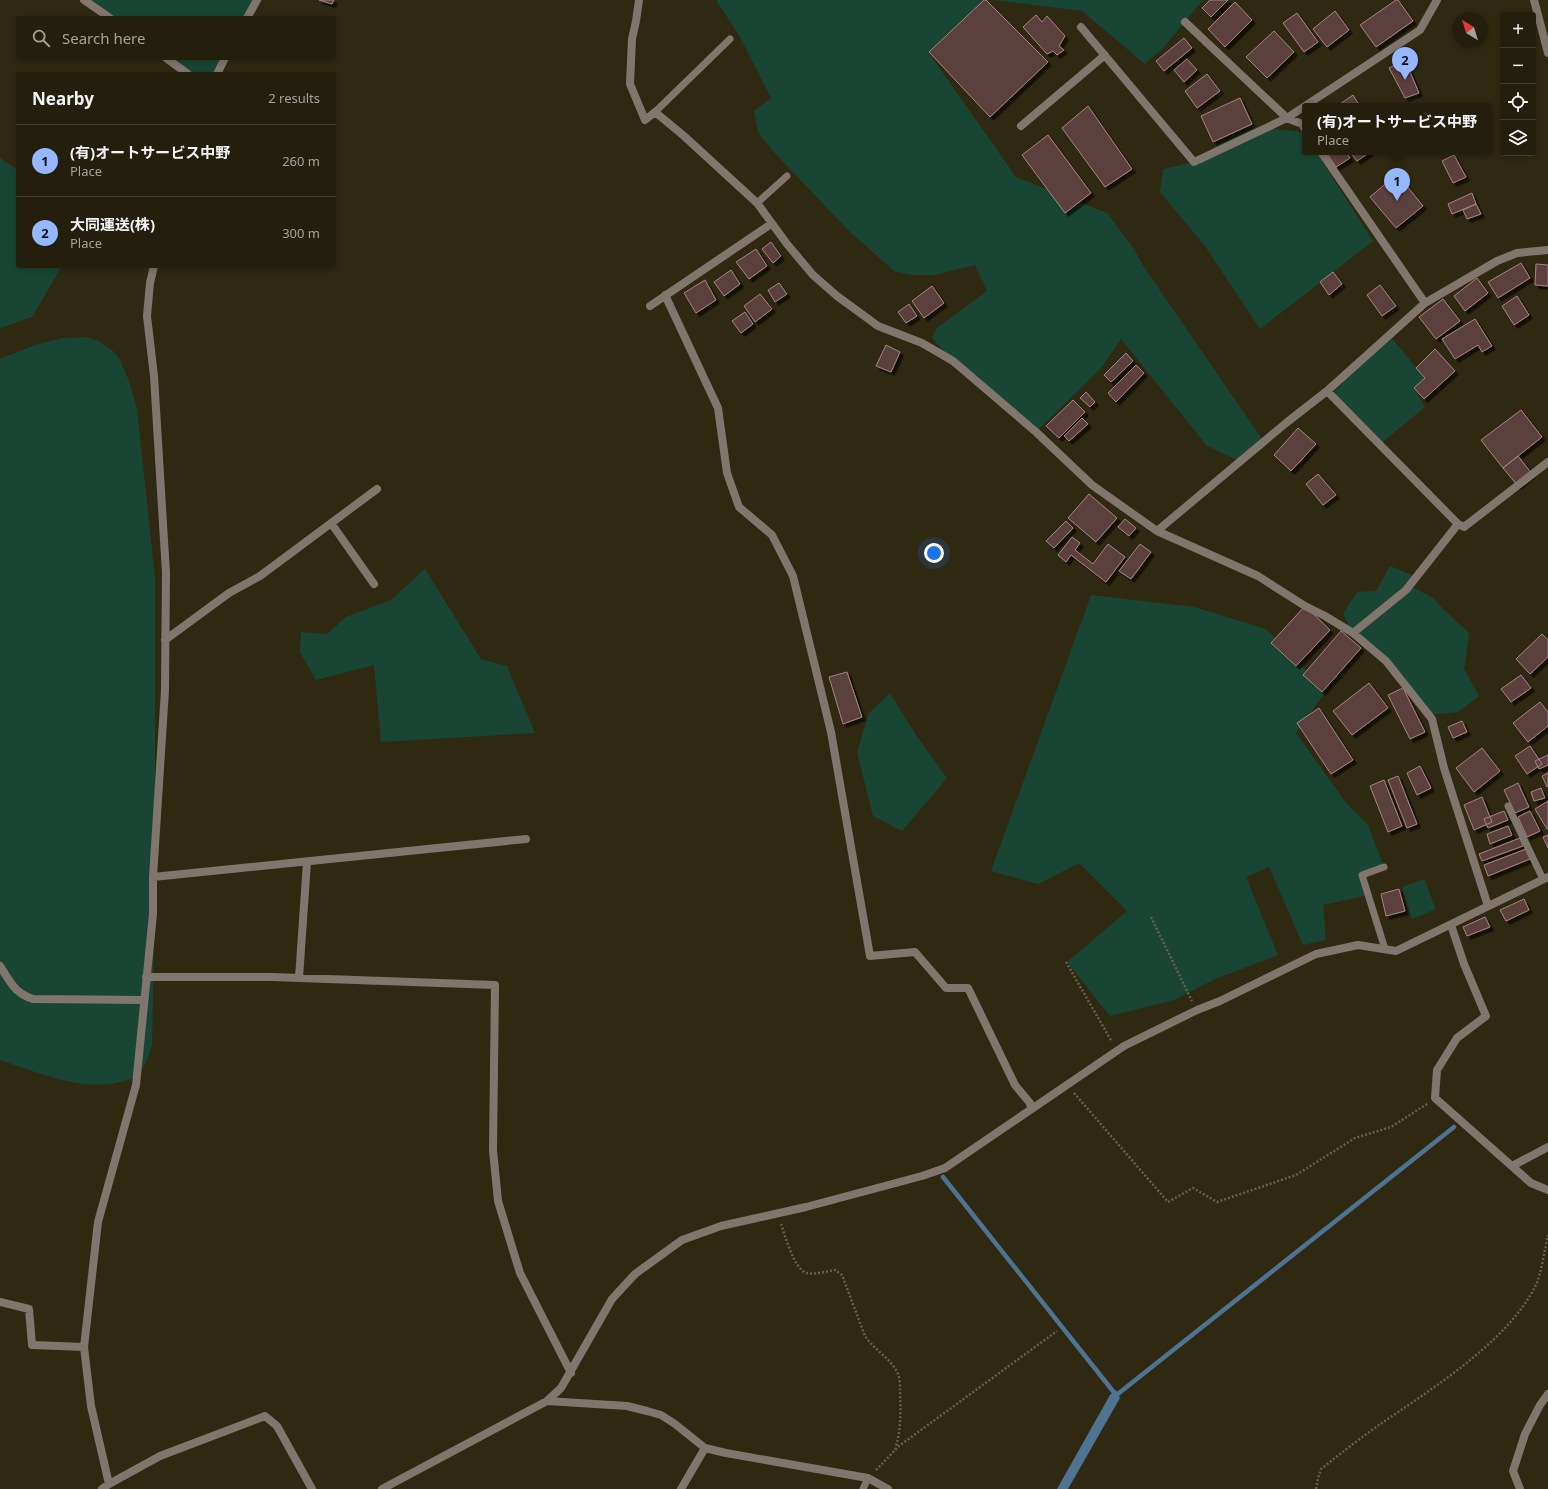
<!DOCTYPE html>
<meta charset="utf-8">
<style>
:root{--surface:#241f0d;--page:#2c2716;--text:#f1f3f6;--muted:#a3a29d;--line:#413d2e;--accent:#94b7fd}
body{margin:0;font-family:"Noto Sans","Noto Sans JP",sans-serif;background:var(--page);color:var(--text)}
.controls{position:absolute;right:12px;top:12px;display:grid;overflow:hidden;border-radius:4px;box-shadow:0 2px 6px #0003}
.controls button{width:36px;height:36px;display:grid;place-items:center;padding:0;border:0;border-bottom:1px solid var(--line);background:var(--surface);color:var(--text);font:20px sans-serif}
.compass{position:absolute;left:1452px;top:12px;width:36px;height:36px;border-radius:50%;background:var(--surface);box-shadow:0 2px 6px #0003;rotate:322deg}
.you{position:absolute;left:934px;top:553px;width:14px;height:14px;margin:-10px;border:3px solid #fff;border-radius:50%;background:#1a73e8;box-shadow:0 0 0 6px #1a73e833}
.badge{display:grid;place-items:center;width:26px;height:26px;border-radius:50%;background:var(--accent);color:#111;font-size:13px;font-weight:700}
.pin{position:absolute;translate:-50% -33px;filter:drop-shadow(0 1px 2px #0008)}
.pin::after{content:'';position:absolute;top:21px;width:14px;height:12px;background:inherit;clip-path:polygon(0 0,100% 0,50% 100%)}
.popup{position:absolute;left:1302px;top:103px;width:190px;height:52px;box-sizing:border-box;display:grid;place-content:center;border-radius:4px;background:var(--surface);filter:drop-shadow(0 1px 3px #0005);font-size:13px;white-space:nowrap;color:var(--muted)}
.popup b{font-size:15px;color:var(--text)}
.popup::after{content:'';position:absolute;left:50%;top:100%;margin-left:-8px;border:8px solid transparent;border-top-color:var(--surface)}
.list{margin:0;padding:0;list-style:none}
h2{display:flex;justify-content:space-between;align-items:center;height:52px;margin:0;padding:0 16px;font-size:17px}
h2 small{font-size:13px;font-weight:400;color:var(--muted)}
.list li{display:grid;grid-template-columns:26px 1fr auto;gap:12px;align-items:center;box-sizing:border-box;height:72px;padding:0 16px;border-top:1px solid var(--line)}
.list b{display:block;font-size:15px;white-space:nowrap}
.list p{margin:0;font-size:13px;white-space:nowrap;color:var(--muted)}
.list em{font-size:13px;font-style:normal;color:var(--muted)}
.icon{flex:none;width:22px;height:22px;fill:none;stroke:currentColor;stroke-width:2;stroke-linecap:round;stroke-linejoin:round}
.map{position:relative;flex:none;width:1548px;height:1489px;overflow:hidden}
.search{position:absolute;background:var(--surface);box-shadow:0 2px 6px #0003;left:16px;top:16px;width:320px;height:44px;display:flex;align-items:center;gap:10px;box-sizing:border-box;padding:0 14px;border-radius:4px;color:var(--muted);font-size:15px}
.panel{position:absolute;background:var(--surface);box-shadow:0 2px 6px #0003;left:16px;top:72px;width:320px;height:196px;border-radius:4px}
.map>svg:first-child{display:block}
.green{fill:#194634}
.water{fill:#4f7393}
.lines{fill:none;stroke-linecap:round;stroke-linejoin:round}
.stream{stroke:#4f7393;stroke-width:4.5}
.building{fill:#5b3f3e;stroke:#a58583;filter:url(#shadow)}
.path{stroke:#67604c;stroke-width:2.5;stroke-dasharray:2 2;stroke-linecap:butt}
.service{stroke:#81766e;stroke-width:7}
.minor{stroke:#81766e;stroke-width:8}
.tertiary{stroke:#81766e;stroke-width:8}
</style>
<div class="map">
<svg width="1548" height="1489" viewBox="0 0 1548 1489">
<defs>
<filter id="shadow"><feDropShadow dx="3.5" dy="3.5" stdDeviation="0" flood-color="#0009"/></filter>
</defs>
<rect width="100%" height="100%" fill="#302911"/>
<path class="green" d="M84 0H257L247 18H110Z
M716 0H984L929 53 1016 177 1107 213 1134 249 1144 267 1264 442 1240 461 1207 446 1121 339 1101 368 1036 432 953 361 932 338 937 328 987 291 975 265 934 275H912L894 271 848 230 773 151 758 132 754 111 771 98 740 37Z
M994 0H1203L1164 47 1145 64 1082 11Z
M166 58H225L217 74H188Z
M1255 127 1303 132 1305 136V152H1316L1373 241 1260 329 1205 246 1160 192 1163 169 1194 162 1219 144Z
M0 158 18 170V266H62L32 317 0 328Z
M1389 335 1425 378 1414 388 1425 407 1380 444 1331 395Z
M87 337 98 341 112 350 119 358 129 381 137 409 155 578V879L152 1046C149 1056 144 1069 136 1076 130 1080 123 1081 116 1083 77 1090 37 1072 0 1060V359L35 345 63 338Z
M1390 566 1412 575 1410 586 1435 599 1441 607 1469 633 1464 669 1479 696 1458 712 1429 715 1386 661 1353 633 1343 614 1357 592 1376 591Z
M425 569 481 659 507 666 535 733 381 742 374 665 316 680 300 652 301 632 327 634 346 617 391 600Z
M1091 595 1194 607 1266 629 1326 691 1296 733 1347 804 1368 825 1384 867 1362 875 1368 895 1323 905 1326 940 1303 945 1269 867 1246 877 1278 955 1213 980 1174 1000 1110 1016 1067 962 1127 911 1079 863 1038 884 991 871Z
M890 693 916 735 947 778 902 831 873 816 857 752 869 713Z
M1424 879 1436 909 1412 919 1402 887Z"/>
<path class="water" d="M1116 1390 1120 1398 1068 1489H1057L1110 1395Z"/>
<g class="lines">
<path class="stream" d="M943 1177 1116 1395
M1114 1397 1454 1127"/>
</g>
<path class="building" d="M319 0H334L332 4Z
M984 0H986L1048 62 990 117 929 52Z
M1210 0H1228L1211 17 1202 8Z
M1396 0H1398L1413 21 1376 47 1360 25Z
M1235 2 1252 20 1225 47 1208 29Z
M1335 11 1349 30 1327 47 1313 29Z
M1297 13 1318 42 1304 52 1283 23Z
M1036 15 1042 22 1047 16 1065 36 1059 46 1064 50 1057 55 1053 51 1047 54 1023 27Z
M1274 31 1294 52 1267 78 1246 57Z
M1184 38 1192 48 1164 71 1156 61Z
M1187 59 1197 70 1184 82 1174 70Z
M1405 60 1419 93 1405 98 1389 68Z
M1207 74 1220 91 1197 108 1185 91Z
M1353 95 1360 106H1337Z
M1240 98 1252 124 1213 142 1201 116Z
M1088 106 1132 169 1105 187 1062 128Z
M1048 135 1091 193 1065 213 1022 155Z
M1326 152H1346L1350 158 1336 167Z
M1350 152H1370L1357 161Z
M1454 155 1466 177 1453 183 1442 161Z
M1397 174 1423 206 1396 228 1370 197Z
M1472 193 1476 204 1452 214 1448 204Z
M1476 204 1481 214 1467 219 1463 210Z
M771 242 781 256 773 263 762 249Z
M756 249 767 266 749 279 736 262Z
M1521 263 1530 278 1498 298 1488 282Z
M1536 264 1548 265V286L1535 285Z
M731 270 740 284 724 296 714 282Z
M1333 272 1342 284 1329 295 1320 282Z
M1477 278 1488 293 1465 311 1454 296Z
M705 280 716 300 696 313 684 293Z
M779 283 787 294 775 302 768 290Z
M1380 285 1396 306 1382 316 1367 295Z
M932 286 944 303 924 318 912 301Z
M760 294 772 309 755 322 744 306Z
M1517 296 1529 315 1514 325 1502 306Z
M1443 299 1460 321 1436 339 1419 317Z
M909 304 917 316 906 323 898 312Z
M745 312 753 324 741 333 732 321Z
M1475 319 1492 346 1482 352 1478 345 1455 359 1442 339Z
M886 345 900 352 891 372 876 366Z
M1435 349 1455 371 1424 399 1414 388 1425 378 1416 368Z
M1126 353 1133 361 1111 382 1104 375Z
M1136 365 1144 373 1116 402 1108 393Z
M1086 392 1095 402 1090 407 1080 398Z
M1073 400 1085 412 1059 438 1046 426Z
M1521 410 1542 437 1503 468 1481 440Z
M1082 418 1088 424 1069 441 1064 436Z
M1298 428 1316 444 1291 471 1274 455Z
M1518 456 1532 474 1518 486 1503 468Z
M1318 474 1336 495 1323 505 1306 484Z
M1089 494 1117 518 1096 542 1068 518Z
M1125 519 1136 528 1129 536 1118 527Z
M1066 521 1073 528 1054 548 1046 541Z
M1072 537 1080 543 1075 550 1093 564 1108 544 1125 557 1106 582 1071 555 1066 562 1058 555Z
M1140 544 1151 552 1131 579 1119 571Z
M1305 606 1330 630 1296 666 1271 643Z
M1341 631 1361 648 1322 692 1303 675Z
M1542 634 1548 640V657L1530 674 1516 659Z
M847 672 862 717 843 724 829 677Z
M1521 675 1531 688 1511 702 1501 689Z
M1369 683 1388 708 1352 735 1333 711Z
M1403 688 1425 732 1410 739 1388 695Z
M1540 702 1548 712V726L1528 742 1513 723Z
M1319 708 1353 760 1331 774 1297 723Z
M1462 721 1467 732 1453 738 1448 727Z
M1530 746 1542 764 1527 774 1515 756Z
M1482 748 1500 771 1474 792 1456 768Z
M1548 755V765L1539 769 1535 761Z
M1420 766 1431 788 1417 795 1407 773Z
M1548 773V786L1547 787 1542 776Z
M1398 776 1417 824 1407 828 1388 780Z
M1384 780 1402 826 1388 832 1370 786Z
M1518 783 1529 807 1515 813 1504 790Z
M1541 788 1545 798 1534 801 1531 792Z
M1482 797 1492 822 1474 830 1464 805Z
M1548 801V829H1547L1535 809Z
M1504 811 1508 820 1488 828 1484 819Z
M1530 811 1540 831 1527 837 1518 817Z
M1508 826 1512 835 1490 844 1487 834Z
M1548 835V848L1543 837Z
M1520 838 1523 846 1482 861 1479 854Z
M1526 849 1530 859 1488 876 1484 865Z
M1399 889 1405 911 1386 916 1381 894Z
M1524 899 1529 910 1506 921 1500 910Z
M1485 917 1490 927 1467 936 1463 927Z"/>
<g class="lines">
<path class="path" d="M1151 917 1192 1001
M1066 962 1112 1042
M1074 1093 1168 1202 1193 1188 1217 1202 1296 1175 1355 1138 1391 1127 1427 1104
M781 1224C785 1235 794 1270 807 1273 813 1275 829 1271 835 1270L842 1275 865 1336C874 1349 888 1357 896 1370 900 1376 900 1385 900 1391 901 1412 901 1430 895 1450
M876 1470 899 1446 1057 1331
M1316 1489 1318 1478 1321 1469C1340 1454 1359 1439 1379 1425 1430 1390 1508 1342 1536 1285 1541 1274 1545 1249 1548 1235"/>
<path class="service" d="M655 112 730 39
M757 203 787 176
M1508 806 1543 879
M1384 867 1362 875 1385 949
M863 1489 868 1478"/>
<path class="minor" d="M639 0 636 21 632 39 630 84 645 120 655 112 684 136 757 203 787 244 813 275 837 296 878 326 922 343 953 361 1036 432 1092 485 1157 531 1258 576 1305 606 1325 616 1353 633 1386 661 1432 719 1444 768 1488 906
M1534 0 1548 53
M247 18 257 0
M1185 22 1287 118 1305 106
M1081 27 1194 162 1287 118 1302 124 1305 129
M217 74 225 58
M1305 106 1420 30 1437 0
M1021 126 1105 55
M1321 152 1425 303
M665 295 718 408 727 473 739 507 772 535 793 576 831 732 870 956 915 952 946 988H968L1015 1085 1030 1103 1031 1109
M650 306 771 224
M1327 391 1458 524
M331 523 374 584
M1157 531 1286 423 1327 391 1425 303 1497 261 1517 253 1548 250
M1353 633 1406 590 1458 524 1464 527 1548 462
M165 640 229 593 260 576 377 489
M153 877 526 839
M1451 925 1464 964 1486 1016 1457 1038 1437 1070 1435 1098 1531 1183 1548 1190
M0 966C10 981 14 993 33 999L144 1000
M146 977H272L495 985 493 1150 498 1201 520 1273 571 1373
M299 978 307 862
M1512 1166 1548 1147
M0 1302 29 1309 32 1345 84 1347
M547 1401 627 1406 647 1411 661 1415 675 1424 705 1448 726 1453 868 1478 888 1489
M109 1484 91 1406 84 1347 98 1222 136 1085 153 914V877L165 690 166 573 154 376 147 316 150 283 154 266
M102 1489 109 1484 160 1456 265 1416 277 1426 312 1489
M382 1489 547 1401 561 1388 612 1299 635 1274 682 1240 721 1226 806 1207 922 1176 945 1168 1124 1046 1197 1010 1220 1001 1316 954 1358 945 1396 951 1548 877
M681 1489 705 1448
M1520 1489 1513 1471 1525 1434 1540 1405 1548 1394"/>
<path class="tertiary" d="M84 0 110 18
M166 58 188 74"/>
</g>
</svg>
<div class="controls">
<button>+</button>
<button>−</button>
<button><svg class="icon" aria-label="locate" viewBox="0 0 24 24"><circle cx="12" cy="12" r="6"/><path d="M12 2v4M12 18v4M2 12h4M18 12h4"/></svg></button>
<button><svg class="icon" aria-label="layers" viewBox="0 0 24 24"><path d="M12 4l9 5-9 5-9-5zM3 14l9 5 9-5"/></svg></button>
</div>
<svg class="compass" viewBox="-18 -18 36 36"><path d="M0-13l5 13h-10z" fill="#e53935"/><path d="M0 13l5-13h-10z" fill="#a3a29d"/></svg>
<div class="you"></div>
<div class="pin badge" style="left:1397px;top:201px">1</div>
<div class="popup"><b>(有)オートサービス中野</b>Place</div>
<div class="pin badge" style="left:1405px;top:80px">2</div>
<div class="search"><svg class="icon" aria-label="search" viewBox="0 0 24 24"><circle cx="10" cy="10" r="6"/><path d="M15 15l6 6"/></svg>Search here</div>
<section class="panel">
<h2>Nearby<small>2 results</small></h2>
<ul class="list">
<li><span class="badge">1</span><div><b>(有)オートサービス中野</b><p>Place</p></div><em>260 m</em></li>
<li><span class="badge">2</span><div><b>大同運送(株)</b><p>Place</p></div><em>300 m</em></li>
</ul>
</section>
</div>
